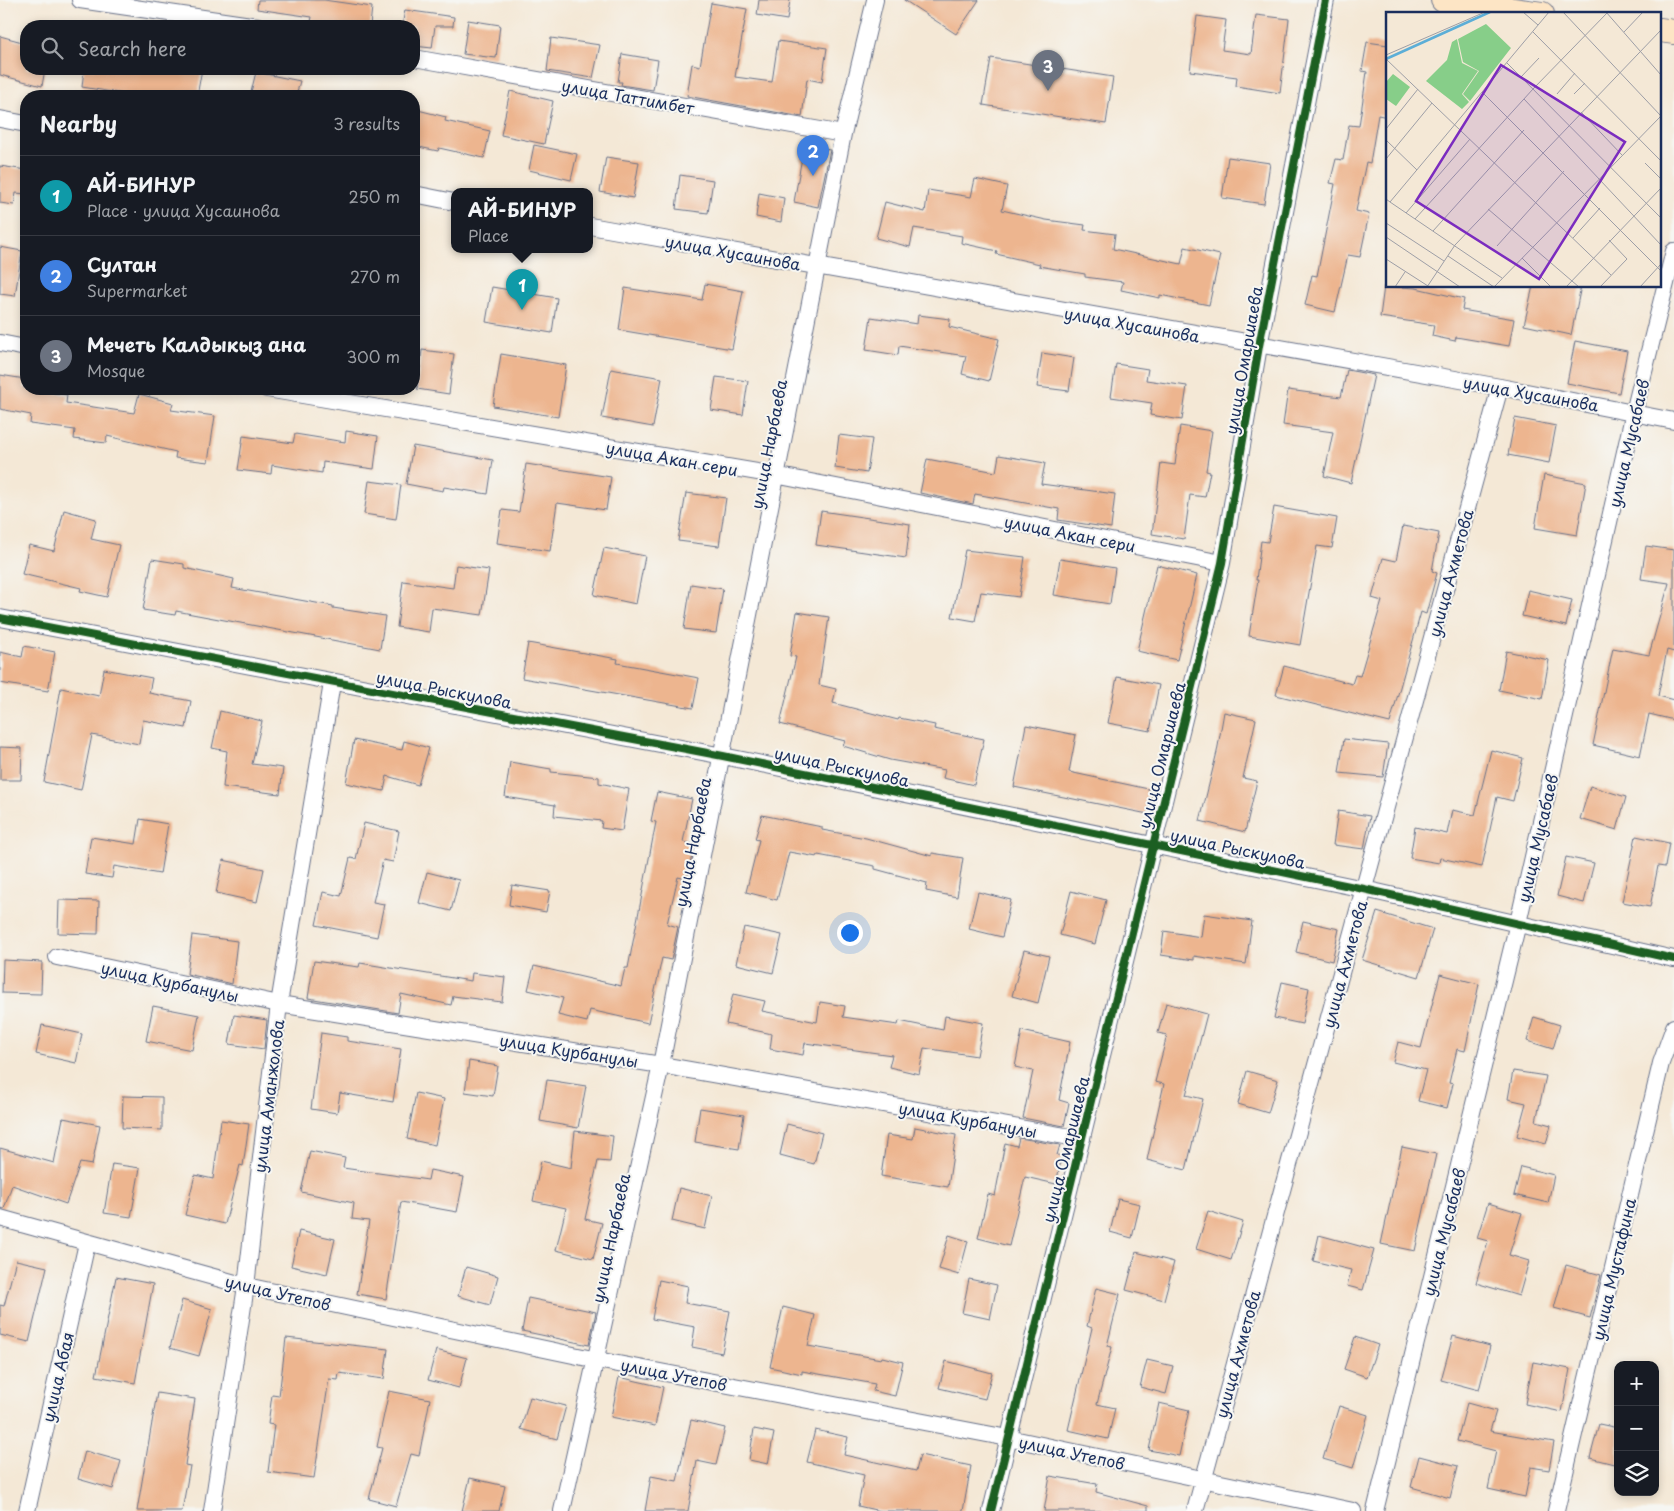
<!DOCTYPE html>
<meta charset="utf-8">
<style>
:root{--surface:#171b24;--page:#20242c;--text:#f1f3f6;--muted:#9ea1a6;--line:#363941;--accent:#ea580c}
body{margin:0;font-family:"Playpen Sans",sans-serif;background:var(--page);color:var(--text)}
.controls{position:absolute;right:15px;bottom:15px;display:grid;overflow:hidden;border-radius:10px;box-shadow:0 2px 8px #0003}
.controls button{width:45px;height:45px;display:grid;place-items:center;padding:0;border:0;border-bottom:1px solid var(--line);background:var(--surface);color:var(--text);font:25px sans-serif}
.you{position:absolute;left:849px;top:932px;width:18px;height:18px;margin:-12px;border:4px solid #fff;border-radius:50%;background:#1a73e8;box-shadow:0 0 0 8px #1a73e833}
.badge{display:grid;place-items:center;width:32px;height:32px;border-radius:50%;background:var(--accent);color:#fff;font-size:16px;font-weight:700}
.pin{position:absolute;translate:-50% -41px;filter:drop-shadow(0 1px 2px #0008)}
.pin::after{content:'';position:absolute;top:26px;width:18px;height:15px;background:inherit;clip-path:polygon(0 0,100% 0,50% 100%)}
.popup{position:absolute;left:451px;top:188px;width:142px;height:65px;box-sizing:border-box;display:grid;place-content:center;border-radius:10px;background:var(--surface);filter:drop-shadow(0 1px 4px #0005);font-size:16px;white-space:nowrap;color:var(--muted)}
.popup b{font-size:19px;color:var(--text)}
.popup::after{content:'';position:absolute;left:50%;top:100%;margin-left:-10px;border:10px solid transparent;border-top-color:var(--surface)}
.list{margin:0;padding:0;list-style:none}
h2{display:flex;justify-content:space-between;align-items:center;height:65px;margin:0;padding:0 20px;font-size:21px}
h2 small{font-size:16px;font-weight:400;color:var(--muted)}
.list li{display:grid;grid-template-columns:32px 1fr auto;gap:15px;align-items:center;box-sizing:border-box;height:80px;padding:0 20px;border-top:1px solid var(--line)}
.list b{display:block;font-size:19px;white-space:nowrap}
.list p{margin:0;font-size:16px;white-space:nowrap;color:var(--muted)}
.list em{font-size:16px;font-style:normal;color:var(--muted)}
.icon{flex:none;width:28px;height:28px;fill:none;stroke:currentColor;stroke-width:2;stroke-linecap:round;stroke-linejoin:round}
.map{position:relative;flex:none;width:1674px;height:1511px;overflow:hidden}
.search{position:absolute;background:var(--surface);box-shadow:0 2px 8px #0003;left:20px;top:20px;width:400px;height:55px;display:flex;align-items:center;gap:12px;box-sizing:border-box;padding:0 18px;border-radius:20px;color:var(--muted);font-size:19px}
.panel{position:absolute;background:var(--surface);box-shadow:0 2px 8px #0003;left:20px;top:90px;width:400px;height:305px;border-radius:20px}
.map>svg:first-child{display:block}
.building{fill:#edb58f}
.lines{fill:none;stroke-linecap:round;stroke-linejoin:round}
.street-casing{stroke:#677088;stroke-width:18}
.secondary-casing{stroke:#677088;stroke-width:26}
.street{stroke:#fff;stroke-width:16}
.secondary{stroke:#fde5c5;stroke-width:24}
.cycleway-casing{stroke:#f6f6f2;stroke-width:11}
.cycleway{stroke:#1b5e20;stroke-width:8}
.labels{text-anchor:middle;dominant-baseline:central;stroke-width:4;stroke-linejoin:round;paint-order:stroke}
.street-label{font-size:16px;fill:#1b2f5e;stroke:#f6f6f2}
.inset-river{fill:none;stroke:#5caed7;stroke-width:2.5}
.inset-road{fill:none;stroke:#9d9ea6;stroke-width:1}
.view{fill:#7b2cbf;fill-opacity:0.15;stroke:#7b2cbf;stroke-width:2.5}
.inset-edge{fill:none;stroke:#1b2f5e;stroke-width:2.5}
</style>
<div class="map">
<svg width="1674" height="1511" viewBox="0 0 1674 1511">
<rect width="100%" height="100%" fill="#f6f6f2"/>
<filter id="ink" filterUnits="userSpaceOnUse"><feTurbulence type="fractalNoise" baseFrequency=".02" numOctaves="2"/><feDisplacementMap in="SourceGraphic" scale="10" xChannelSelector="R" yChannelSelector="G"/><feConvolveMatrix kernelMatrix="1 2 1 2 8 2 1 2 1" color-interpolation-filters="sRGB"/></filter>
<filter id="wash" filterUnits="userSpaceOnUse"><feTurbulence type="fractalNoise" baseFrequency=".0096" numOctaves="4" result="noise"/><feDisplacementMap in="SourceGraphic" scale="20" xChannelSelector="R" yChannelSelector="G"/><feGaussianBlur stdDeviation="1.12" result="paint"/><feColorMatrix in="noise" values="0 0 0 0 0 0 0 0 0 0 0 0 0 0 0 0 0 1.4 0 .05"/><feComposite in="paint" operator="in"/></filter>
<g filter="url(#wash)">
<rect width="100%" height="100%" fill="#f4e8d6"/>
<g id="blocks">
<path class="building" d="M258 0H324L372 7 370 26H310L312 17 257 9Z
M759 0H790L787 20 757 15Z
M904 0H979L956 34Z
M711 3 747 9 735 77 772 82 778 41 827 48 822 82 807 79 802 117 687 96 692 64 700 66Z
M405 10 454 17 453 26H435L432 48 414 46V26H402Z
M1256 15 1289 19 1280 93 1236 86 1237 77 1190 71 1197 16 1226 20 1222 50 1251 54Z
M468 20 500 25 496 58 463 54Z
M0 36 26 43V69H45L42 86 0 75Z
M551 38 600 45 593 78 547 71Z
M1367 42 1388 45V117L1378 115 1370 163 1366 162 1356 211 1369 214 1360 257 1348 255 1335 312 1305 305 1312 275 1317 276 1335 184 1330 183 1336 159 1343 160 1349 125 1359 126 1367 72 1362 71Z
M622 54 658 60 653 90 621 85 622 82H618Z
M991 58 1113 77 1106 124 983 105Z
M84 69H202L197 96H137L82 87Z
M256 72 300 81 296 96H250Z
M510 91 553 101 544 144 501 135Z
M414 109 446 117 445 121 490 131 484 158 439 148 438 151 414 146Z
M534 145 577 154 571 180 529 170Z
M804 146 830 150 818 207 794 202Z
M606 157 639 162 633 198 600 192Z
M1228 157 1270 163 1264 204 1222 198Z
M0 166 26 170V194L16 193 14 205 0 203Z
M680 175 713 180 708 213 676 209Z
M975 179 1007 186 1002 210 1046 220 1085 225 1084 230 1115 234 1113 249 1181 264 1185 247 1220 255 1209 305 1160 295V298L1121 290 1123 282 1085 277V274L1039 266 1040 264 996 254 997 251 961 243 962 236 914 228 910 247 876 238 885 202 925 212 928 190 971 197Z
M759 193 784 198 781 222 756 217Z
M0 247 22 251 15 296 0 294Z
M705 284 743 291 732 349 619 330 625 288 702 300Z
M1384 286 1416 288 1464 299 1462 310 1514 319 1509 346 1456 337 1455 341 1432 336 1434 325 1380 317Z
M1533 286H1581L1571 335 1524 325Z
M492 287 557 298 552 333 486 322Z
M918 315 950 319 949 327 999 339 989 381 962 374 966 356 899 346 898 355 866 350 871 317 917 324Z
M1575 341 1627 351 1619 393 1567 383Z
M422 350 454 354 449 394 417 389Z
M1042 353 1074 358 1069 391 1037 387Z
M501 354 566 365 558 417 493 406Z
M1116 364 1148 369 1146 380 1187 386 1182 420 1150 415 1152 403 1111 397Z
M611 369 662 378 653 427 602 418Z
M1347 370 1374 375 1351 483 1324 476 1333 432 1283 425 1288 390 1341 397Z
M0 375 25 379 24 388 67 395 66 403 134 413 139 394 173 403 171 410 215 416 208 462 175 458 176 452 107 436 106 443 74 439 75 430 30 424 31 415 0 409Z
M716 377 748 381 743 415 711 410Z
M1515 418 1556 426 1549 463 1508 455Z
M1180 426 1212 431 1206 471 1210 472 1205 497 1190 495 1184 539 1152 534 1161 463 1175 465Z
M346 431 378 436 374 469 323 462 322 473 272 465 271 474 238 470 243 436 293 443 295 434 345 442Z
M839 435 872 439 867 473 835 468Z
M413 446 493 460 488 494 444 487 443 491 406 484Z
M999 455 1045 463 1041 484 1115 494 1111 528 1058 520 1059 509 975 494 973 504 920 493 927 459 996 472Z
M526 464 611 477 606 510 557 503 550 551 497 543 502 510 519 512Z
M1544 475 1586 483 1577 535 1535 528Z
M369 481 401 485 396 519 364 514Z
M686 493 726 498 719 546 678 541Z
M1274 507 1337 518 1332 548 1317 546 1300 645 1249 636 1258 580H1256L1261 541 1268 542Z
M64 510 96 519 91 539 119 545 107 597 80 591 81 588 22 574 29 545 54 551Z
M821 511 910 524 906 558 816 545Z
M1403 526 1439 533 1432 571 1437 573 1426 614 1421 612 1390 723 1276 695 1284 666 1352 684 1355 675 1360 676 1382 601 1372 598 1383 558 1396 561Z
M1646 546 1674 550V652L1667 650 1658 696 1674 700V720L1649 714 1640 756 1593 745 1613 648 1649 655 1669 583 1641 579Z
M604 548 645 556 636 604 594 595Z
M965 550 1025 557 1019 597 981 592 975 621 952 617Z
M152 559 184 564V568L234 579 232 588 333 606V608L385 616 380 649 176 611 175 615 143 610Z
M1060 559 1115 568 1110 604 1054 595Z
M456 565 489 570 482 615 432 608 429 632 397 627 403 581 453 588Z
M1157 565 1197 575 1177 660 1137 651Z
M691 584 723 589 716 633 684 629Z
M1528 590 1572 600 1566 626 1522 616Z
M797 612 829 617 819 685 836 689 833 703 898 720 899 718 935 725 934 729 984 739 974 785 943 778 945 770 890 760 843 746 845 741 780 724 796 657 790 656Z
M528 643 618 659 617 663 699 678 693 708 522 678Z
M24 646 55 652 48 691 0 683V652L22 657Z
M1506 651 1549 660 1542 699 1499 690Z
M104 669 152 678 149 693 191 701 186 728 143 720 139 744 92 735 81 790 44 782 61 688 99 696Z
M1117 677 1159 685 1150 731 1108 723Z
M220 711 262 721 252 764 283 768 280 794 223 787 227 751 212 748Z
M1224 712 1256 719 1243 778 1257 781 1245 832 1200 821 1217 752Z
M1026 725 1076 735 1069 772 1153 790 1148 814 1014 787Z
M1344 739 1388 744 1383 777 1339 773Z
M354 740 402 750 404 741 429 748 418 785 387 776 384 791 346 783Z
M0 747 22 748 21 780H0Z
M1491 750 1523 758 1513 801 1497 797 1482 867 1440 858 1439 863 1410 858 1415 827 1447 834 1452 810 1475 815Z
M510 762 551 769V772L599 777V783L629 789 622 831 601 828 602 821 554 816 555 805 505 797Z
M1590 786 1626 797 1617 830 1580 819Z
M657 792 692 799 683 842 694 844 687 879 678 877 667 924 678 927 671 960 662 958 648 1023 590 1010 587 1022 558 1015 563 998 528 990 534 966 621 986 625 968H628L656 822 651 821Z
M1338 811 1370 816 1364 849 1333 845Z
M762 815 822 827V830L866 838 932 856V853L963 858 957 897 926 891 927 883 875 869V866L818 855 817 857 789 852 777 900 746 892 759 840 755 839Z
M140 819 168 824 160 874 114 866 112 878 85 874 91 837 136 844Z
M364 823 399 831 393 862 383 860 373 902 384 904 377 937 316 925 323 892 341 896 350 858 356 859Z
M1636 836 1669 843 1665 867 1658 866 1650 907 1622 902Z
M1566 857 1594 863 1584 903 1557 896Z
M223 860 264 869 257 902 216 893Z
M427 872 459 880 451 911 419 903Z
M512 885 550 891 546 912 509 905Z
M1071 891 1106 900 1095 944 1060 935Z
M978 892 1011 900 1002 937 969 929Z
M59 900 99 901 98 934 58 933Z
M1377 912 1433 929 1419 977 1362 960Z
M1204 914 1252 921 1246 964 1194 956V960L1161 955 1164 931 1201 937Z
M1303 921 1339 929 1332 961 1296 952Z
M744 927 782 935 773 973 736 964Z
M192 935 237 941 232 984 187 974Z
M1024 950 1049 956 1038 1003 1012 996Z
M3 960 42 962 41 994 2 993Z
M314 961 359 967 360 963 471 981 472 973 505 977 502 1002 453 996 451 1005 401 994 398 1013 308 998Z
M1440 974 1479 984 1465 1051 1457 1049 1449 1083 1453 1084 1447 1108 1418 1101 1426 1070 1393 1062 1398 1042 1421 1048Z
M1282 982 1309 988 1302 1024 1274 1018Z
M733 994 765 1001 762 1011 817 1022 820 1002 845 1006 843 1017 898 1025 899 1021 943 1030 945 1016 983 1023 977 1056 924 1048 919 1074 889 1067 892 1055 805 1043 803 1055 770 1049 772 1034 726 1024Z
M1166 1003 1207 1014 1186 1095 1203 1099 1186 1170 1147 1160 1164 1084 1155 1082 1167 1035 1158 1033Z
M153 1006 199 1015 192 1050 146 1041Z
M234 1015 267 1020 264 1049 229 1044Z
M1534 1017 1560 1025 1553 1049 1527 1041Z
M42 1025 82 1034 76 1063 36 1054Z
M1022 1031 1070 1042 1059 1100 1069 1103 1064 1126 1023 1118 1033 1071 1015 1067Z
M321 1033 347 1037V1041L401 1049 393 1102 340 1093 337 1113 311 1109Z
M469 1061 498 1066 493 1096 465 1092Z
M1247 1071 1278 1080 1268 1113 1238 1104Z
M1513 1071 1546 1076 1536 1121 1551 1125 1546 1144 1517 1136 1526 1103 1508 1099Z
M547 1080 586 1086 578 1128 540 1121Z
M416 1093 444 1099 435 1145 407 1139Z
M123 1096 162 1097V1130L122 1128Z
M700 1108 744 1115 739 1149 695 1142Z
M63 1118 100 1125 92 1165 80 1163 66 1204 12 1185 4 1209 0 1208V1148L54 1163Z
M221 1120 249 1124 243 1166 240 1165 225 1224 185 1215 195 1175 213 1179Z
M787 1124 822 1133 814 1164 780 1155Z
M915 1127 956 1135 948 1187 881 1176 887 1135 913 1139Z
M575 1131 613 1136 610 1162 598 1161 585 1219 602 1223 593 1259 556 1250 566 1208 533 1201 541 1161 571 1168Z
M1019 1138 1060 1145 1057 1155 1062 1156 1056 1184 1025 1177 1009 1246 978 1238 988 1194 995 1196 1005 1143 1017 1146Z
M1402 1147 1436 1154 1415 1251 1381 1244Z
M310 1151 345 1158 343 1168 428 1180 430 1170 464 1177 457 1212 401 1202 386 1299 357 1294 369 1221 352 1219 354 1203 301 1192Z
M112 1164 140 1168 131 1217 104 1213Z
M1521 1167 1554 1175 1548 1203 1514 1195Z
M679 1188 712 1196 705 1229 672 1221Z
M1118 1199 1140 1204 1132 1238 1110 1232Z
M1488 1203 1522 1213 1509 1255 1529 1261 1519 1296 1476 1283 1488 1241 1477 1238Z
M1208 1211 1243 1222 1231 1260 1196 1249Z
M299 1231 335 1239 327 1274 291 1266Z
M949 1235 968 1241 959 1275 939 1269Z
M1319 1235 1374 1250 1363 1290 1347 1286 1351 1270 1313 1261Z
M1136 1252 1174 1262 1164 1300 1126 1290Z
M16 1260 47 1267 29 1342 0 1335V1305L4 1306Z
M1566 1265 1601 1275 1590 1318 1554 1308Z
M466 1267 498 1276 490 1305 458 1296Z
M116 1277 153 1284 135 1383 96 1376Z
M969 1279 997 1285 990 1319 962 1313Z
M659 1280 688 1286 685 1303 730 1311 722 1353 692 1347 695 1327 652 1319Z
M1096 1288 1120 1294 1107 1346 1112 1347 1097 1404 1115 1408 1108 1439 1068 1430 1092 1328 1087 1326Z
M528 1298 596 1312 589 1345 522 1331Z
M182 1300 212 1309 199 1356 170 1348Z
M783 1307 815 1315 808 1346 881 1359 882 1357 903 1362 895 1396 873 1391 875 1384 802 1371V1374L770 1367Z
M1453 1336 1490 1346 1479 1390 1441 1380Z
M1355 1337 1378 1345 1367 1377 1344 1369Z
M286 1338 388 1349 384 1379 339 1373 338 1380 329 1379 314 1478 268 1472 274 1425 268 1424 272 1395 279 1396Z
M436 1350 467 1358 459 1388 428 1380Z
M1147 1360 1173 1366 1166 1394 1140 1387Z
M946 1361 992 1373 985 1399 939 1388Z
M1533 1362 1570 1369 1562 1412 1525 1404Z
M619 1377 663 1387 655 1426 611 1417Z
M389 1391 430 1399 419 1456 411 1454 396 1506 369 1499 382 1448 377 1447Z
M157 1393 195 1399 185 1465 190 1466 182 1511H137Z
M530 1397 566 1406 557 1439 521 1429Z
M1159 1403 1189 1410 1179 1456 1149 1450Z
M1467 1403 1496 1411 1490 1431 1554 1442 1549 1470 1531 1467 1525 1497 1488 1489 1496 1451 1457 1441Z
M1339 1406 1368 1415 1353 1468 1323 1459Z
M691 1420 725 1428 716 1465 697 1461 688 1511H645L651 1476 677 1481Z
M1599 1424 1618 1428V1465L1590 1458Z
M754 1429 774 1433 768 1464 749 1460Z
M815 1430 848 1437 844 1455 916 1471 920 1455 971 1466 963 1511H880L858 1506 864 1475 807 1462Z
M85 1451 121 1461 113 1489 78 1479Z
M1419 1456 1458 1466 1450 1498 1411 1487Z
M1050 1476 1097 1484 1096 1492 1148 1506V1511H1044Z
M470 1478 505 1486 499 1511H462Z"/>
</g>
</g>
<g filter="url(#ink)">
<use href="#blocks" fill-opacity="0" stroke="#677088" stroke-width="1"/>
<g class="lines">
<g class="street-casing">
<path id="street" d="M80 0 258 26
M414 58 843 134
M0 119 26 124
M414 194 454 202
M590 226 1500 387 1674 421
M0 343 26 348
M267 389 775 475 1222 563
M0 618 723 756 1364 889 1674 959
M57 957 279 1004 661 1065 1082 1139
M0 1218 246 1286 597 1360 1008 1438 1353 1511
M27 1511 87 1243
M212 1511 246 1286 279 1004 332 683
M562 1511 661 1065 843 134 875 0
M991 1511 1222 563 1259 346 1326 0
M1195 1511 1500 387
M1375 1511 1518 923 1634 412 1674 251
M1556 1511 1661 1063 1674 1027"/>
</g>
<g class="secondary-casing">
<path id="secondary" d="M1443 0 1542 14
M1660 30 1674 32"/>
</g>
<use href="#street" class="street"/>
<use href="#secondary" class="secondary"/>
<g class="cycleway-casing">
<path id="cycleway" d="M0 618 723 756 1364 889 1674 959
M991 1511 1222 563 1259 346 1326 0"/>
</g>
<use href="#cycleway" class="cycleway"/>
</g>
</g>
<g class="labels">
<g class="street-label">
<text transform="translate(628 96) rotate(10)">улица Таттимбет</text>
<text transform="translate(733 252) rotate(10)">улица Хусаинова</text>
<text transform="translate(1132 324) rotate(10)">улица Хусаинова</text>
<text transform="translate(1243 360) rotate(-80)">улица Омаршаева</text>
<text transform="translate(1531 393) rotate(10)">улица Хусаинова</text>
<text transform="translate(1628 443) rotate(-77)">улица Мусабаев</text>
<text transform="translate(768 444) rotate(-79)">улица Нарбаева</text>
<text transform="translate(672 458) rotate(10)">улица Акан сери</text>
<text transform="translate(1070 533) rotate(11)">улица Акан сери</text>
<text transform="translate(1450 573) rotate(-75)">улица Ахметова</text>
<text transform="translate(444 689) rotate(11)">улица Рыскулова</text>
<text transform="translate(1161 755) rotate(-76)">улица Омаршаева</text>
<text transform="translate(842 766) rotate(12)">улица Рыскулова</text>
<text transform="translate(1537 838) rotate(-77)">улица Мусабаев</text>
<text transform="translate(692 842) rotate(-79)">улица Нарбаева</text>
<text transform="translate(1238 848) rotate(12)">улица Рыскулова</text>
<text transform="translate(1344 964) rotate(-75)">улица Ахметова</text>
<text transform="translate(170 981) rotate(12)">улица Курбанулы</text>
<text transform="translate(569 1050) rotate(9)">улица Курбанулы</text>
<text transform="translate(268 1096) rotate(-83)">улица Аманжолова</text>
<text transform="translate(968 1119) rotate(10)">улица Курбанулы</text>
<text transform="translate(1065 1149) rotate(-76)">улица Омаршаева</text>
<text transform="translate(1443 1232) rotate(-76)">улица Мусабаев</text>
<text transform="translate(610 1238) rotate(-78)">улица Нарбаева</text>
<text transform="translate(1613 1269) rotate(-77)">улица Мустафина</text>
<text transform="translate(278 1292) rotate(13)">улица Утепов</text>
<text transform="translate(1237 1354) rotate(-75)">улица Ахметова</text>
<text transform="translate(674 1374) rotate(11)">улица Утепов</text>
<text transform="translate(57 1377) rotate(-77)">улица Абая</text>
<text transform="translate(1072 1452) rotate(12)">улица Утепов</text>
</g>
</g>
<g transform="translate(1386 12)">
<rect width="275" height="275" fill="#f4e8d6"/>
<path d="M7 62 24 75 10 94 0 87V70Z" fill="#87ce89"/>
<path d="M100 12 125 36 84 89 77 82 93 59 77 50 72 27ZM71 27 76 51 92 59 76 82 83 90 76 97 40 69 61 48 66 30Z" fill="#87ce89"/>
<path class="inset-river" d="M0 47 104 0"/>
<path class="inset-road" d="M137 0 152 13M177 0 275 104M220 0 275 63M147 20 275 149M238 20 257 0M0 43 99 0M0 47 225 263M121 51 275 206M135 65 153 46M96 80 275 259M171 82 189 61M188 82 199 71M138 87 275 233M195 100 236 143M0 117 32 77M0 128 31 158M0 147 46 91M259 151 275 167M0 187 4 190 163 0M4 190 116 266M102 197 193 275M20 201 84 127M29 207 147 77 222 0M0 211 58 249M47 219 138 118M0 225 74 275M187 226 214 196M111 234 178 159M62 244 108 275M136 246 165 275M0 247 42 274M9 275 19 260M41 275 69 233 275 18M108 275 275 104M180 275 275 176M214 275 241 247 223 228M254 275 275 252"/>
<path class="view" d="M115 53 239 130 153 267 30 189Z"/>
<rect width="275" height="275" class="inset-edge"/>
</g>
</svg>
<div class="controls">
<button>+</button>
<button>−</button>
<button><svg class="icon" aria-label="layers" viewBox="0 0 24 24"><path d="M12 4l9 5-9 5-9-5zM3 14l9 5 9-5"/></svg></button>
</div>
<div class="you"></div>
<div class="pin badge" style="left:522px;top:310px;background:#0f9aa8">1</div>
<div class="popup"><b>АЙ-БИНУР</b>Place</div>
<div class="pin badge" style="left:813px;top:176px;background:#3f7fe0">2</div>
<div class="pin badge" style="left:1048px;top:91px;background:#6b7280">3</div>
<div class="search"><svg class="icon" aria-label="search" viewBox="0 0 24 24"><circle cx="10" cy="10" r="6"/><path d="M15 15l6 6"/></svg>Search here</div>
<section class="panel">
<h2>Nearby<small>3 results</small></h2>
<ul class="list">
<li><span class="badge" style="background:#0f9aa8">1</span><div><b>АЙ-БИНУР</b><p>Place · улица Хусаинова</p></div><em>250 m</em></li>
<li><span class="badge" style="background:#3f7fe0">2</span><div><b>Султан</b><p>Supermarket</p></div><em>270 m</em></li>
<li><span class="badge" style="background:#6b7280">3</span><div><b>Мечеть Калдыкыз ана</b><p>Mosque</p></div><em>300 m</em></li>
</ul>
</section>
</div>
